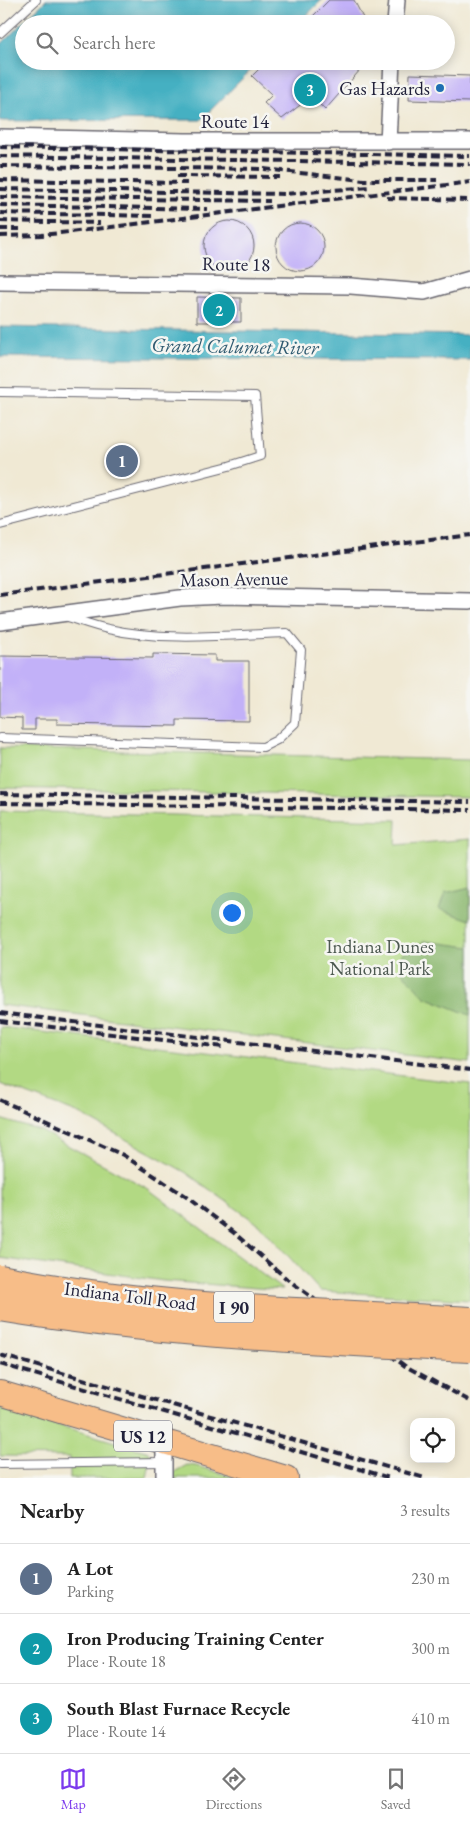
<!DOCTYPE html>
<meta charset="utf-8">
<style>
:root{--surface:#fff;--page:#f6f6f6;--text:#222;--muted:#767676;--line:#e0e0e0;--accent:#7c3aed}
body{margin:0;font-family:"EB Garamond",serif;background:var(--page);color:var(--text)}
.controls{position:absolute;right:15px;bottom:15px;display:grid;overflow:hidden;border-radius:10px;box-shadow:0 2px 12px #0003}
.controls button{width:45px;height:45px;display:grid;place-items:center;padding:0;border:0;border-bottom:1px solid var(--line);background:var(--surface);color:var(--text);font:25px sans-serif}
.you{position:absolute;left:231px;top:912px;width:18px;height:18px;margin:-12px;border:4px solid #fff;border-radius:50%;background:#1a73e8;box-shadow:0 0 0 8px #1a73e833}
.badge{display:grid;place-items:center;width:32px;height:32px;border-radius:50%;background:var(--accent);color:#fff;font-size:16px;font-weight:700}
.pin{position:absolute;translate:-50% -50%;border:2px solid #fff;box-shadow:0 1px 5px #0006}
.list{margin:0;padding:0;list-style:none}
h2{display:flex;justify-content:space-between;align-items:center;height:65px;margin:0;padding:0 20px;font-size:21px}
h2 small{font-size:16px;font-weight:400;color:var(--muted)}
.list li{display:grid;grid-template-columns:32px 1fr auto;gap:15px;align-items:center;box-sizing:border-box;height:70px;padding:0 20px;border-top:1px solid var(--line)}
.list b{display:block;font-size:19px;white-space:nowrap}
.list p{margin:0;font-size:16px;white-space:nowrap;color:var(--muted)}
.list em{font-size:16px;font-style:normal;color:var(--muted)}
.icon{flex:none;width:28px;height:28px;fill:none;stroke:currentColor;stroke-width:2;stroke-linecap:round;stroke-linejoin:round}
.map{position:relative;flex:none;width:470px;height:1478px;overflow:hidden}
.search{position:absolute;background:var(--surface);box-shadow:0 2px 12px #0003;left:15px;right:15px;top:15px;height:55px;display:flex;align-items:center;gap:12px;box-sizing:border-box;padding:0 18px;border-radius:28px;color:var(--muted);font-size:19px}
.sheet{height:275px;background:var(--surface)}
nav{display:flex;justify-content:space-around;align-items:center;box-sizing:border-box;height:70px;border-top:1px solid var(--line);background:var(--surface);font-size:14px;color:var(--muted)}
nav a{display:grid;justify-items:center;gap:2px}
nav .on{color:var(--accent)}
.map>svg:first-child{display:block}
.green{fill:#b2d983;stroke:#6a7e5f}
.forest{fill:#8db971;stroke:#586e56}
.water{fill:#44b0c2;stroke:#33697e}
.building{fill:#c2b1f8}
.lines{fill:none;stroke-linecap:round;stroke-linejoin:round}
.lane-casing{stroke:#6a6871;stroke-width:10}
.street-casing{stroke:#6a6871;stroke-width:18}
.primary-casing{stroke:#6a6871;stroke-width:26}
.lane{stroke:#fff;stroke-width:8}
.street{stroke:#fff;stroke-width:15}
.primary{stroke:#f7bd88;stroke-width:24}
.rail{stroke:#22223b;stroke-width:4;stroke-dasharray:8 4;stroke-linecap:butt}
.highway-bridge-casing{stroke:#6a6871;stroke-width:30;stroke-linecap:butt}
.highway-bridge{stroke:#f7bd88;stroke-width:28}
.poi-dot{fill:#1f6fb2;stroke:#f6f6f2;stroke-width:2}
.labels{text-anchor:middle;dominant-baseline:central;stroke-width:5;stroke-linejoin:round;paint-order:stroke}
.shield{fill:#f6f6f2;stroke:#626272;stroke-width:1}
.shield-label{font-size:18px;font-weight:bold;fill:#22223b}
.poi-label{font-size:19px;fill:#22223b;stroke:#f6f6f2;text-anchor:end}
.street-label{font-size:19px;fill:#22223b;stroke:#f6f6f2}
.park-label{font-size:19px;fill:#4d5951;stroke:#f6f6f2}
.water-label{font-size:20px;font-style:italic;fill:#305b71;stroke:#f6f6f2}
</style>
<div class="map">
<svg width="470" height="1478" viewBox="0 0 470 1478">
<rect width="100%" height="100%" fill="#f6f6f2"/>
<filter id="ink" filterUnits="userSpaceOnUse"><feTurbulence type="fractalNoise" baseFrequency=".02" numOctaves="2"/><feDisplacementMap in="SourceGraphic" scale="10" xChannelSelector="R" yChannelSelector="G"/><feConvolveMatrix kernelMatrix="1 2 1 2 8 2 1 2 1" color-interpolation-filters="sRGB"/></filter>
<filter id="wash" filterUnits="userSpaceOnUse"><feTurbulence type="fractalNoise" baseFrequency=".0096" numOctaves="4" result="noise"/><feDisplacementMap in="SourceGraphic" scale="20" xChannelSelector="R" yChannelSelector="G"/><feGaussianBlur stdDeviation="1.12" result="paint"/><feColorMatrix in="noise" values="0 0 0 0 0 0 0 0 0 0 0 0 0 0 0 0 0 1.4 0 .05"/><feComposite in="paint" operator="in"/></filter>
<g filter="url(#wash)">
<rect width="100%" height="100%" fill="#f0e9d4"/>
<path class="green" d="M0 748 470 760V797L0 788Z
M0 811 397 820 396 845 470 839V1063L0 1005Z
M0 1027 470 1084V1300L320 1291 261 1226 185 1172 80 1114 0 1084Z
M0 1119 41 1131 147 1188 283 1290 164 1281 0 1258Z
M0 1408 149 1452 154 1462H150L147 1478H70V1457L0 1456Z
M187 1465 196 1466 237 1478H173L174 1472Z"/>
<path class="forest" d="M470 887V920L439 909 445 893Z
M425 941 470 947V1015L425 997 402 972V954Z"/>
<path class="water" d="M46 0H322L298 24H24V61H260L201 120 0 121V45Z
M0 327 470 335V360L0 357Z"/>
<g id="blocks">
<path class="building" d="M329 0H354L366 24H305Z
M267 61H368L325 110 312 96 282 119 264 103 272 95 252 76Z
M410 74 470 76V102L409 100Z
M204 246a25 25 0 1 1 50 0a25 25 0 1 1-50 0Z
M276 247a24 24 0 1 1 48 0a24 24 0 1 1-48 0Z
M197 297 241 298V322H197Z
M153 654 215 655V661H249V721L177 720V726L57 724V719H35V730H22V718L0 717V656L153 658Z"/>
</g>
</g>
<g filter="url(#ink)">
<use href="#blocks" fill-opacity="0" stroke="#6a6871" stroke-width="1"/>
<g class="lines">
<g class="lane-casing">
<path id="lane" d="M0 33 36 0
M0 392 255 396 260 456 229 466 0 525
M0 738 263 747 277 740 295 723 301 650 287 633C228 635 166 642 108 629 94 626 81 621 68 617
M0 1464 164 1462"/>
</g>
<g class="street-casing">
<path id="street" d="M395 24 397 0
M0 137 185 141H470
M388 142 392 61
M0 282 351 286 424 292 470 279
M0 622 180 598 223 596 470 601
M164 1442V1478"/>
</g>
<g class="primary-casing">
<path id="primary" d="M0 1393 286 1478"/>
</g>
<use href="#lane" class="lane"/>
<use href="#street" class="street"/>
<use href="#primary" class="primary"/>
<path class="rail" d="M0 147 470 156
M0 156 470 164
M0 166 264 169 363 180H437
M177 176 280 177
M0 180 187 183
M0 189 284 194 370 187
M0 197 270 201
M387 198 470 200
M0 205 207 209
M0 213 155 216
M0 221 100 223
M0 229H22
M0 236 42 235 96 229 470 182
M0 595 470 535
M0 794 470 802
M0 803 470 810
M0 1013 470 1070
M0 1021 224 1047
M0 1100 123 1155 185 1196 234 1233 287 1279 405 1366 470 1401
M0 1355 425 1478
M0 1364 390 1478"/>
<g class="highway-bridge-casing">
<path id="highway-bridge" d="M0 1279C154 1310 314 1312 470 1321
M0 1307C155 1333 313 1340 470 1348"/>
</g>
<use href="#highway-bridge" class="highway-bridge"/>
</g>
</g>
<circle class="poi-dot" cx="440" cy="88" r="5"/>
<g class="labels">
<g class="shield">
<rect x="214" y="1291.5" width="40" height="31" rx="4"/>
<rect x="114" y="1420.5" width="58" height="31" rx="4"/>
</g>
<g class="shield-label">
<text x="234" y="1307">I 90</text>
<text x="143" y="1436">US 12</text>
</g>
<g class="poi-label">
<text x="430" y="88">Gas Hazards</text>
</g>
<g class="street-label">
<text x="235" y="121">Route 14</text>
<text transform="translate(236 264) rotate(1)">Route 18</text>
<text transform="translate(234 579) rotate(-1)">Mason Avenue</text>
<text transform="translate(130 1296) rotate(7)">Indiana Toll Road</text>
</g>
<g class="park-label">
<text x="380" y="946">Indiana Dunes<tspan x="380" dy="22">National Park</tspan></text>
</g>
<g class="water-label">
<text transform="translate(235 346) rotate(1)">Grand Calumet River</text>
</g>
</g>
</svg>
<div class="controls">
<button><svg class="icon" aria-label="locate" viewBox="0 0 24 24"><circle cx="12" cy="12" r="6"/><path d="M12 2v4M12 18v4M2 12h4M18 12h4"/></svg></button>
</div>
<div class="you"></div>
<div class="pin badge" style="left:122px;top:461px;background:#5c6f8a">1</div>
<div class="pin badge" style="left:219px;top:310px;background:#0f9aa8">2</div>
<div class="pin badge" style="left:310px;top:90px;background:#0f9aa8">3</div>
<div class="search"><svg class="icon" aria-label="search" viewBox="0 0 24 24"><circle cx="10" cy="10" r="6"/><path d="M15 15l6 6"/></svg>Search here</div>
</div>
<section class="sheet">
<h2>Nearby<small>3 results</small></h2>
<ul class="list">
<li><span class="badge" style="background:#5c6f8a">1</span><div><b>A Lot</b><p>Parking</p></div><em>230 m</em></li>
<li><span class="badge" style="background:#0f9aa8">2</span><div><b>Iron Producing Training Center</b><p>Place · Route 18</p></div><em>300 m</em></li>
<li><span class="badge" style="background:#0f9aa8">3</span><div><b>South Blast Furnace Recycle</b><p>Place · Route 14</p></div><em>410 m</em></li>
</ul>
</section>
<nav>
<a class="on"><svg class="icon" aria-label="map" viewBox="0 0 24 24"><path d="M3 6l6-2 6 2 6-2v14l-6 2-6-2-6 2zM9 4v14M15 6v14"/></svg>Map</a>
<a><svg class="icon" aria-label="directions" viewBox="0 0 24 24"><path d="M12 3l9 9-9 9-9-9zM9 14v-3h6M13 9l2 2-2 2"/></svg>Directions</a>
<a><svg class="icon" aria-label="saved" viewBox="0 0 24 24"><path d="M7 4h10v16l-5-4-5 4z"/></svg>Saved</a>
</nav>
